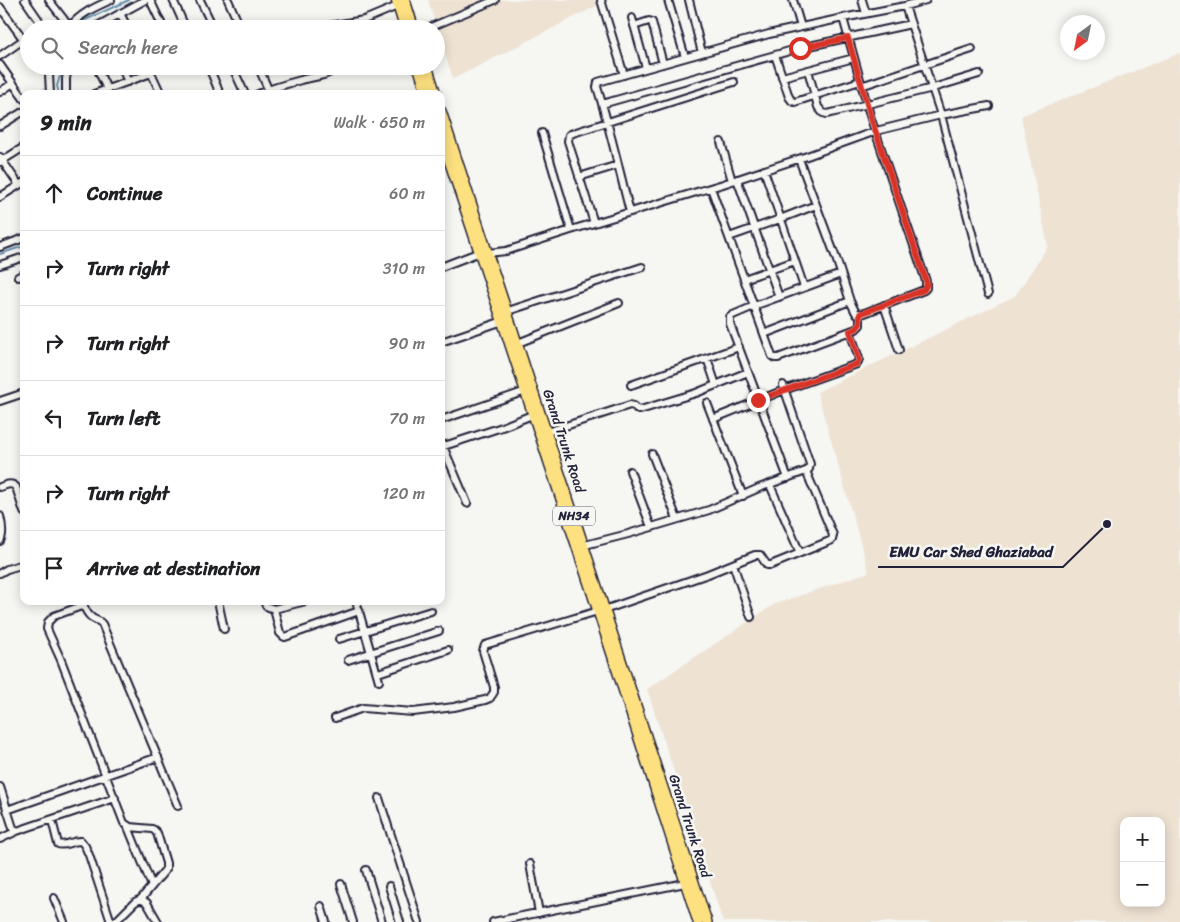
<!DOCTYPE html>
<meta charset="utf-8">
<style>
:root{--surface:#fff;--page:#f6f6f6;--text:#202124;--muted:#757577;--line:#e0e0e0}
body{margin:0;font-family:Sriracha,sans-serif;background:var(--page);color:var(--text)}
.controls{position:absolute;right:15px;bottom:15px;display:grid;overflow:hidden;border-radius:10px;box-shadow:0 2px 12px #0003}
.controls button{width:45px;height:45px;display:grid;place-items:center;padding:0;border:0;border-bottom:1px solid var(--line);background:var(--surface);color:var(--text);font:25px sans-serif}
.compass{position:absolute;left:1060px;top:15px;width:45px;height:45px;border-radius:50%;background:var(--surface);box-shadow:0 2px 12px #0003;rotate:213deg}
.stop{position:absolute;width:15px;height:15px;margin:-11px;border:4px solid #d93025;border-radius:50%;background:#fff}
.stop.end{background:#d93025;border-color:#fff;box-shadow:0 1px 5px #0008}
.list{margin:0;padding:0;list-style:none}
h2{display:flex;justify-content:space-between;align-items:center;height:65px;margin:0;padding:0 20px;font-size:21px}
h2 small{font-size:16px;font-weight:400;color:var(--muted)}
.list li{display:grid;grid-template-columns:32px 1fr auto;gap:15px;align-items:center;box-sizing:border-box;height:75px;padding:0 20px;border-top:1px solid var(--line)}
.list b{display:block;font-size:19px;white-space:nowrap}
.list em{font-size:16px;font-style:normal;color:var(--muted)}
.icon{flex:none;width:28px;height:28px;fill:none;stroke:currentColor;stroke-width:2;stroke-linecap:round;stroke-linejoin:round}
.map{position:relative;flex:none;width:1180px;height:922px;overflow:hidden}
.search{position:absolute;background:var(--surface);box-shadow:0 2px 12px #0003;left:20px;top:20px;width:425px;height:55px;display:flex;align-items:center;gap:12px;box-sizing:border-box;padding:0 18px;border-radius:28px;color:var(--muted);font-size:19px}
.panel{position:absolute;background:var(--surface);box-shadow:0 2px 12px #0003;left:20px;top:90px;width:425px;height:515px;border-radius:10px}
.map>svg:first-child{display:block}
.built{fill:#eee2d3;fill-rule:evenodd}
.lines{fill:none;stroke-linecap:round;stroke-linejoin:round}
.stream{stroke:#668eab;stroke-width:2}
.minor-casing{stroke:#22223b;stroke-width:10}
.highway-casing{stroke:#22223b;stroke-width:12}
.minor{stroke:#f6f6f2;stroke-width:6}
.highway{stroke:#fde080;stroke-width:9}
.route{stroke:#d93025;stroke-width:6}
.labels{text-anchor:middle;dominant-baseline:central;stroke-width:5;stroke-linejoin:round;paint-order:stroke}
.shield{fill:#f6f6f2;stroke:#626272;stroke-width:1}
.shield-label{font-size:12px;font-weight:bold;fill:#22223b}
.street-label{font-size:14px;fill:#22223b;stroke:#f6f6f2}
.leader{fill:none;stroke:#22223b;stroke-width:2}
.callout-dot{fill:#22223b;stroke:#f6f6f2;stroke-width:2}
.callout-label{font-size:15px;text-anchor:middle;font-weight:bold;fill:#22223b;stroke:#f6f6f2;stroke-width:5;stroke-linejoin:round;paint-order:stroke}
</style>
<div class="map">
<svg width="1180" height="922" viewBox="0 0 1180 922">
<rect width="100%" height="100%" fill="#f6f6f2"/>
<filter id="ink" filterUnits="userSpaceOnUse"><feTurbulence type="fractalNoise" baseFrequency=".02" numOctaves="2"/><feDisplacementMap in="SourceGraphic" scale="10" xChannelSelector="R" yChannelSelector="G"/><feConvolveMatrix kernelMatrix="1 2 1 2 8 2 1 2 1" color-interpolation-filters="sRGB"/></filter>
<g filter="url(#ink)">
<path class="built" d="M428 0H608L453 79Z
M1180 53V922H723L647 689 775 604 869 572 817 392 1015 296 1048 246 1021 116ZM1124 821H1161V903H1124Z"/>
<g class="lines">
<path class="stream" d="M78 29 83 21 129 0
M59 94 57 86 63 66
M0 254 21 247 24 245"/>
<g class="minor-casing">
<path id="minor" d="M25 0 45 29
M49 0 69 26
M150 0 164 29
M173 0 186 29
M200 0 214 29
M228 0 241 29
M601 0 624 75
M668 0 685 57
M689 0 702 53
M793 0 801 27
M862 0 866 13
M905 6 941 115 988 294
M0 7 29 47
M120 13 128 29
M632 18 646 68
M634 26 649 21 652 22 663 64
M68 29C79 14 95 7 111 0
M92 29 145 0
M323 29 328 26 364 20 400 5
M426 29 495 0
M775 55 789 97 792 101 795 102 860 81
M0 56 23 40
M0 65 24 99
M96 66 107 89
M121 66 128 82
M148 66 161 94
M232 66 245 94
M258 66 268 89
M808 70 818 107 823 113 827 114 933 88 979 74
M211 72 220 94
M782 77 854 58
M861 86 972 49
M0 92 13 83
M50 94 49 74 51 66
M66 94V79L68 66
M94 94 151 73
M258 94C272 88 286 84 301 80 310 77 324 77 332 71L331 66
M602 104 800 48 911 24
M0 126 24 111
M542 133 571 230
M721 142 732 181
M0 157 19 185
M799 159 836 258 850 301 856 313 862 314 924 290 926 288V281L871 119 843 18
M0 162 24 147
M764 170 804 287
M579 177 618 165
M737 179 779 297
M711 188 772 356 775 358H778L856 329 860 325V314
M0 197 24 182
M630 212C619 170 610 128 597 87L598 82 769 34 843 18 905 6 926 0
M594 223 568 141 569 135 573 133 734 82
M729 237 780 219 816 205
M0 247 24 238
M0 265 24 257
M441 267 480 252 488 253 506 251 571 230 723 184 807 156 876 131 941 115 989 106
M18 277 24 274
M744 279 795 261
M884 305 899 350
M508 311 642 267
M764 334 850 301
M441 342 503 321
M518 343 619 303
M707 358 716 385
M631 385 739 347
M0 401 24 393
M707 403 743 496
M713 419 784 390 857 364 859 359 850 331
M441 420 526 391
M547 432 630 405 634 406 638 410H640L696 393 748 372
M442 444 467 503
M441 447 502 427 537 413
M652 454 677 519
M630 471 651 527
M788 478 730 324V317L733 315 754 306 841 274
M770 485 800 553
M0 487C6 485 11 482 16 487L24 512
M0 516C2 524 4 534 0 541
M581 546 628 534 709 510 759 488 806 471 809 469 810 464 783 385
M733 564 751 617
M0 573 7 569 24 564
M218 601 224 629
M264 601 266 606 274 609 306 601
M356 601 379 681
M82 602C84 607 87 614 91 617 94 620 99 620 102 624L178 806
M84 605 54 616 48 622 47 629 61 660 124 823 130 827 152 829 154 830 157 833 166 863V869L141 899
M274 609 280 633 283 636 285 637 359 611
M604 610 708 574 755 555H760L767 565H771L832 540 833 535 806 471
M339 639 431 611
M348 660 439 631
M378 673 448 650
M335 718 363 708 413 712 454 707 485 700 490 698 494 692V687L483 651 485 645 598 611
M0 787 13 828 17 831 115 798
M379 798 419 922
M7 810 158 757
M52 820 58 844C65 847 73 840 81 841L85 846 89 855 111 922
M128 827 152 886
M0 839 17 831
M530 864 539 913
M366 870 382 922
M341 884 353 922
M389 886 400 922
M54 898 64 922
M321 906 326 922
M115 922 135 902 141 899 147 903 158 922
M493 922 685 883"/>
</g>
<g class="highway-casing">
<path id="highway" d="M396 0 405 29
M405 0 414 29
M418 66 427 94
M427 66 436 94
M441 111 707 922
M441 136 598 611 698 922"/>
</g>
<use href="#minor" class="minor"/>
<use href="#highway" class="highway"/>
</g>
</g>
<g class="lines" filter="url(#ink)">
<path class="route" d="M758 400 857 364 859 359 850 331 856 329 860 324V314L924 290 927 284 871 118 848 38 800 48"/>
</g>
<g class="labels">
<rect class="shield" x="553" y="506.5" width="42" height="19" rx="4"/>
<g class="shield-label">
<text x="574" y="516">NH34</text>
</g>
<g class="street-label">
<text transform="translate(564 441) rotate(72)">Grand Trunk Road</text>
<text transform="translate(690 826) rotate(72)">Grand Trunk Road</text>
</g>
</g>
<path class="leader" d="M1107 524L1063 567H878"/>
<circle class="callout-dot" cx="1107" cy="524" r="5"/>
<g class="callout-label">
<text x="971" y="557">EMU Car Shed Ghaziabad</text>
</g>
</svg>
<div class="controls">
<button>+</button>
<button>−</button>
</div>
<svg class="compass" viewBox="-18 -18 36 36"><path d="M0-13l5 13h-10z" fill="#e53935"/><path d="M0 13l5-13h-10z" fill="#757577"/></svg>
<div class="stop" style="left:800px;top:48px"></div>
<div class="stop end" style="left:758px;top:400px"></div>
<div class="search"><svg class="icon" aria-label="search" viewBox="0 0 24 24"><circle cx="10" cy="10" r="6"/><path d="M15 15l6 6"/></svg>Search here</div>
<section class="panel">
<h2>9 min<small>Walk · 650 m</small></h2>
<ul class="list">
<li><svg class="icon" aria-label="ahead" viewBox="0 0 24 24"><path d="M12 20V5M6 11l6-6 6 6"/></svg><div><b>Continue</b></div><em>60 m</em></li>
<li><svg class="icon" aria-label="right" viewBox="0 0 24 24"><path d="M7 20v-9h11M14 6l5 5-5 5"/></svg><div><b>Turn right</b></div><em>310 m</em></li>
<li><svg class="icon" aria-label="right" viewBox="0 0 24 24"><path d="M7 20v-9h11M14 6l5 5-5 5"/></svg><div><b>Turn right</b></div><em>90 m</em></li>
<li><svg class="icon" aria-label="left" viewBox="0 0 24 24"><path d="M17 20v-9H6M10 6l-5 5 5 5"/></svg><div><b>Turn left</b></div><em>70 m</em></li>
<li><svg class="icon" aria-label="right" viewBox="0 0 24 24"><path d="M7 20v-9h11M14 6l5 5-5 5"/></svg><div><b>Turn right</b></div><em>120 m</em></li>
<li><svg class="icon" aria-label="arrive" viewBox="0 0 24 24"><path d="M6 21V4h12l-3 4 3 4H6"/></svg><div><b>Arrive at destination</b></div></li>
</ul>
</section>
</div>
